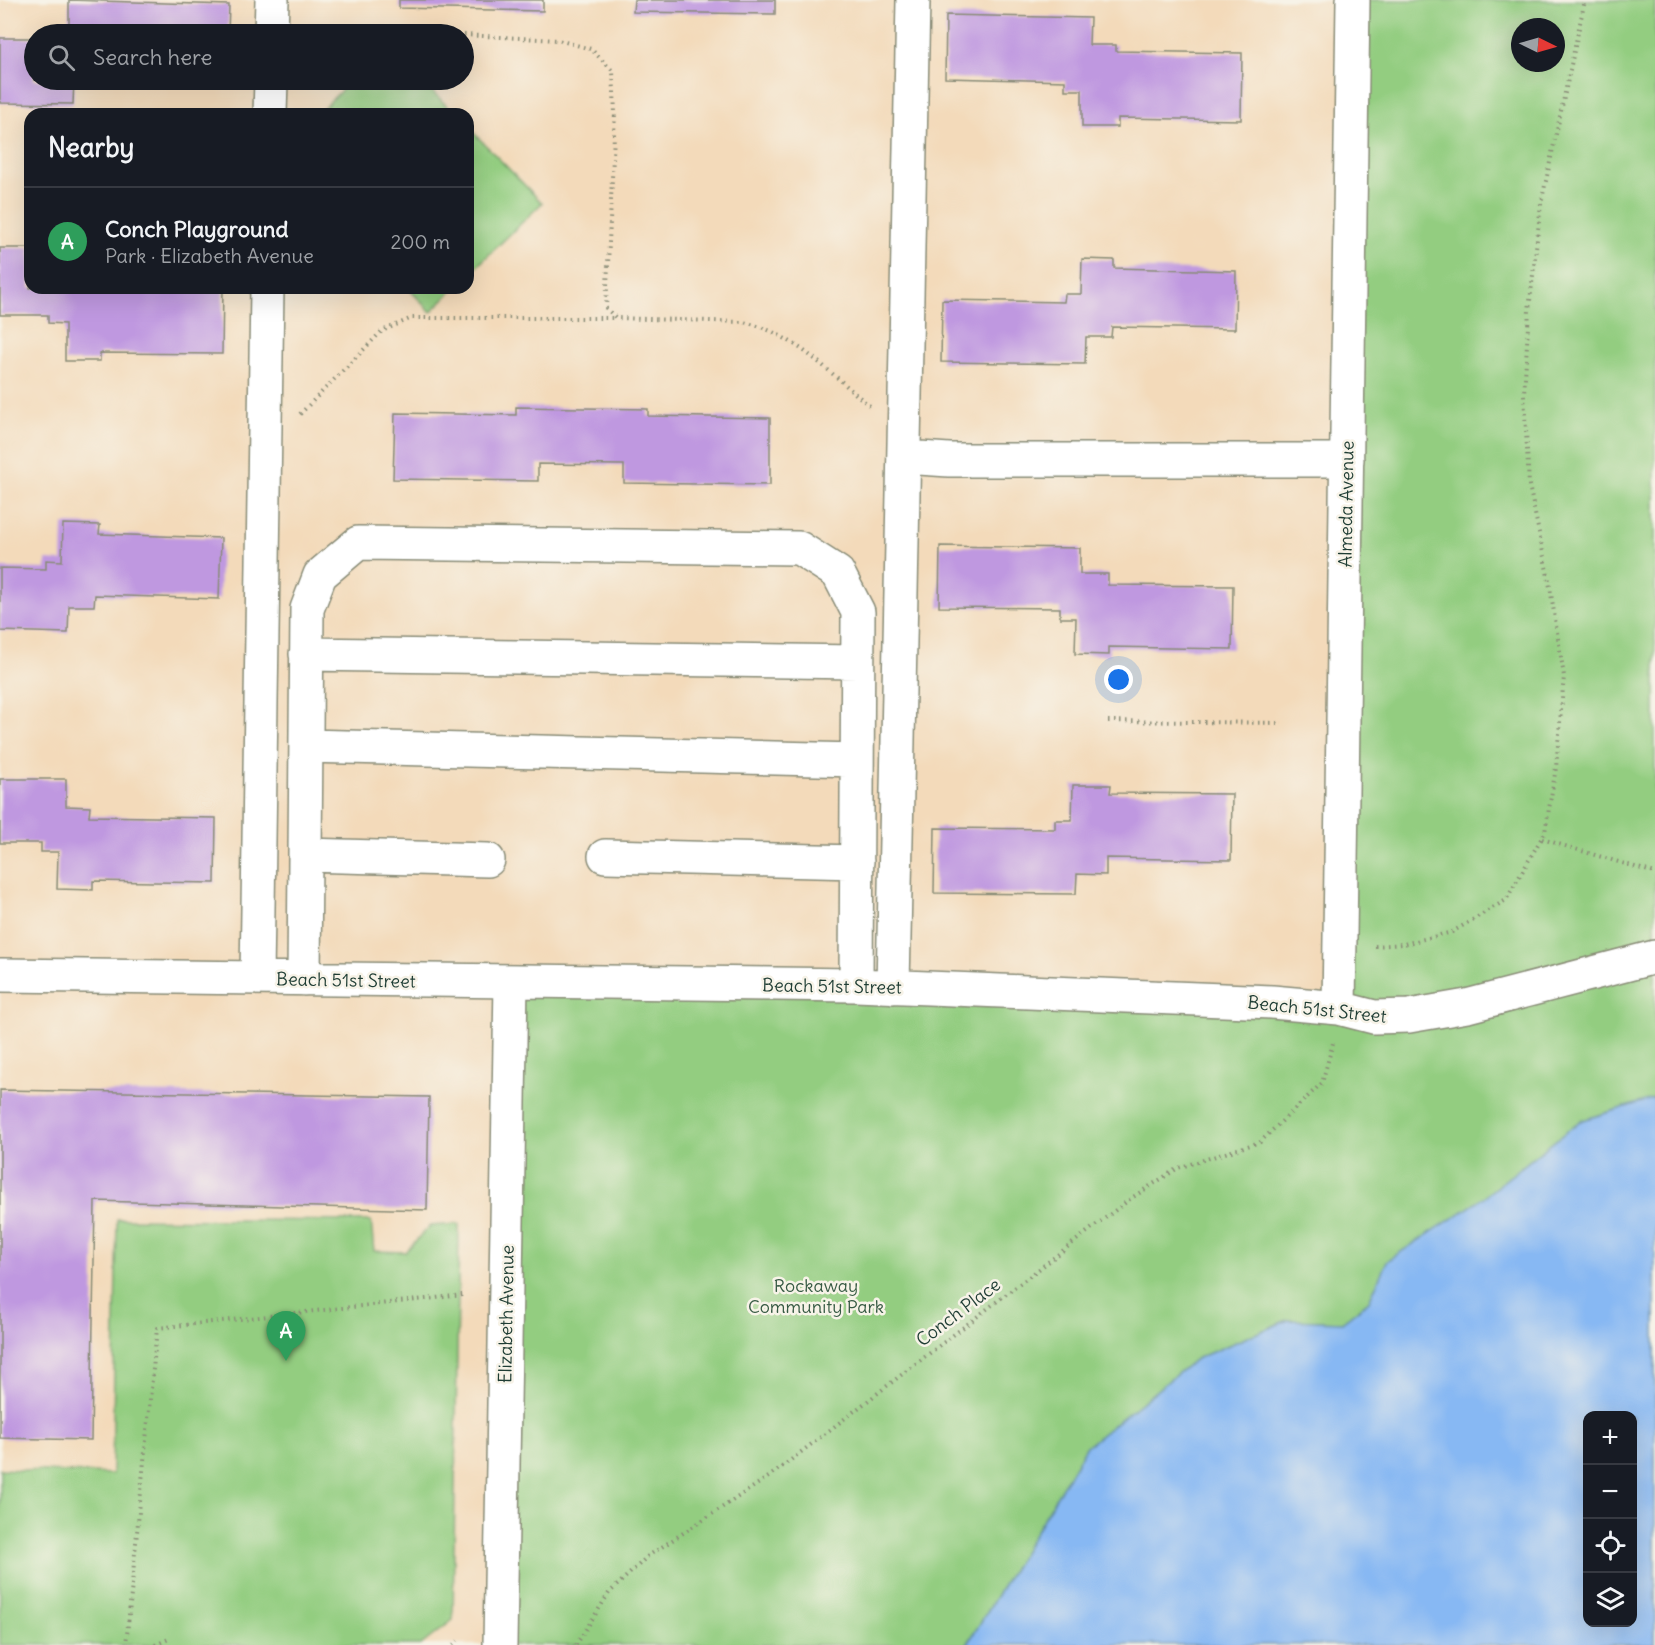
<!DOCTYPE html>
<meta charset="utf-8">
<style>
:root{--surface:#171b24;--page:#242831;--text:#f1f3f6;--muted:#9ea1a6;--line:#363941;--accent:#db2777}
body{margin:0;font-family:Delius,sans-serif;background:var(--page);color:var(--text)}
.controls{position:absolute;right:18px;bottom:18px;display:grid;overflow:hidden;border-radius:12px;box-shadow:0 6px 24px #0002}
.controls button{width:54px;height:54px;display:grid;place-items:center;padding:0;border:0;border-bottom:2px solid var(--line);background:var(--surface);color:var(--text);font:30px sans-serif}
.compass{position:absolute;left:1511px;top:18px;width:54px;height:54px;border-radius:50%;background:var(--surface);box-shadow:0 6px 24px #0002;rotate:95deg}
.you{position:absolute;left:1119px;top:680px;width:21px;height:21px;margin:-15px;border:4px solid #fff;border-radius:50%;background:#1a73e8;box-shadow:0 0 0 9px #1a73e833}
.badge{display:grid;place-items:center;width:39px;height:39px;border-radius:50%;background:var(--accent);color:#fff;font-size:20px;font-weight:700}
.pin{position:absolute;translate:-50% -50px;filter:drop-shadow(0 2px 3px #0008)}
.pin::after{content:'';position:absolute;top:32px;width:21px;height:18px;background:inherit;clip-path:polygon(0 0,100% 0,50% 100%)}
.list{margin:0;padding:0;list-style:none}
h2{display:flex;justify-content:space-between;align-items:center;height:78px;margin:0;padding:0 24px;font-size:26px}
h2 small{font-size:20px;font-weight:400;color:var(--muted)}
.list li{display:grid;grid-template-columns:39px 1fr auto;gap:18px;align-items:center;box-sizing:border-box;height:108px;padding:0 24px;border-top:2px solid var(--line)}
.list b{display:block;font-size:22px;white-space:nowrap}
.list p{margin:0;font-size:20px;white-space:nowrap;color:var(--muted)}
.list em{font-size:20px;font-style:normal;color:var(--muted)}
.icon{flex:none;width:33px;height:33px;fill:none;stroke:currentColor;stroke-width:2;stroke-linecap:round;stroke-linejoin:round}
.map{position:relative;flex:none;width:1655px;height:1645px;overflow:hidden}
.search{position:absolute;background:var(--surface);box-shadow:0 6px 24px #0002;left:24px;top:24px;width:450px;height:66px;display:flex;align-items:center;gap:15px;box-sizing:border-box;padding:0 21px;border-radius:33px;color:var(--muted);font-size:22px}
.panel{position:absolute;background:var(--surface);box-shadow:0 6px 24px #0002;left:24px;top:108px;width:450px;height:186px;border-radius:18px}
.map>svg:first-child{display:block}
.green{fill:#93cd80;stroke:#59855a;stroke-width:1.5;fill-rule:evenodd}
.water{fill:#87b8f3;stroke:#537a94;stroke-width:1.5;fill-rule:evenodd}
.building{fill:#bf98e0}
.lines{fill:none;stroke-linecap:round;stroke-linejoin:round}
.minor-casing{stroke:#898c77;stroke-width:36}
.path{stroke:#898c77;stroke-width:4;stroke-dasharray:1.5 4.5;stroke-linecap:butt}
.minor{stroke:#fff;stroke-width:33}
.labels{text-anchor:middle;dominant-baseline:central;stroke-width:5;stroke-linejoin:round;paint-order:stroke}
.street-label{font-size:18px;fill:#1f3d34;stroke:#f7f3e8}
.park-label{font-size:18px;fill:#365a43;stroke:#f7f3e8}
</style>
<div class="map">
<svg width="1655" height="1645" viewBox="0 0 1655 1645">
<rect width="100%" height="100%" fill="#f7f3e8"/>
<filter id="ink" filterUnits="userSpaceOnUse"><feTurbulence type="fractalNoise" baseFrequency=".0167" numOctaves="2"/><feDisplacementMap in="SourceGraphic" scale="12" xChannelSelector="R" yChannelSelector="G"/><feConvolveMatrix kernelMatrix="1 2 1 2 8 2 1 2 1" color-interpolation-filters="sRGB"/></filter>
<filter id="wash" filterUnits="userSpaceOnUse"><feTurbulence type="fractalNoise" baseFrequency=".008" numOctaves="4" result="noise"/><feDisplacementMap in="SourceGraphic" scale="24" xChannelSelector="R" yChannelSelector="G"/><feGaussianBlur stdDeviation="1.35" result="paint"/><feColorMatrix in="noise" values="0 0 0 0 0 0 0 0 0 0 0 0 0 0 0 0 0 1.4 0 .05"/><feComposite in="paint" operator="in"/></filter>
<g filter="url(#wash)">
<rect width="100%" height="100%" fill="#f3daba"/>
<path class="green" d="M1353 0H1655V1098L1580 1121 1476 1203 1388 1261 1369 1301 1342 1322 1287 1320 1196 1359 1087 1446 967 1645H500L511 982 1339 1008ZM1520 27H1556V63H1520Z
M352 80H421L455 114H317Z
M468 127 542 203 468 275Z
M408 288H455L431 312Z
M117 1219 371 1221 374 1251 405 1252 430 1226 459 1224 453 1620 421 1645H0V1469L112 1474Z"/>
<path class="water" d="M1655 1098V1645H967L1087 1446 1196 1359 1288 1320 1342 1322 1369 1301 1387 1261 1476 1203 1580 1121ZM1588 1416H1632V1622H1588Z"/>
<g id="blocks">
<path class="building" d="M69 0 229 5 228 34H52V30H69Z
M399 0H543V11L399 8Z
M634 0H775V14L633 12Z
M946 15 1090 18 1089 45H1116V51L1242 53 1241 120 1118 118V127H1082V90H1065V81L945 78Z
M0 38H34V80H74L73 104 0 103Z
M0 248H30V288H223L222 354 100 353V361H65V324L48 323V315H0Z
M1082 259 1114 260V268L1236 271 1235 329 1112 327 1111 337H1086L1085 364 941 362 942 300 1064 302 1065 294H1081Z
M516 407 648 409V416L770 418V485L624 483V465L538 464V481L393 479 395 413 516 415Z
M63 524 100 525 99 534 221 538 219 599 95 595 94 606H69L68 633 0 631V568L46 569V560L62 561Z
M940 546 1080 548V574H1108V585L1233 586 1232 649 1109 647V655L1075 654 1076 618H1060V608L939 607Z
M0 779H66V806L90 807 89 816 216 818 215 883 93 881V890L57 889 58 852H41V843H0Z
M1073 785H1111L1110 793 1232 794 1231 860 1106 858V875L1077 874 1076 894 934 893 935 828 1055 829V820H1072Z
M0 1090 429 1097 427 1210 95 1201 91 1440 0 1438Z"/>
</g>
</g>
<g filter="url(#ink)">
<use href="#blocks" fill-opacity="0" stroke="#898c77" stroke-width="1.5"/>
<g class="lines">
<g class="minor-casing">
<path id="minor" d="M271 34 272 0
M270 114 271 80
M904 457 949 460H1347
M306 654 857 662
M306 746 857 760
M305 855 488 860
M605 856 857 862
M0 975 856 985 1272 1002 1339 1008 1374 1017 1409 1016 1467 1006 1655 957
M257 978 267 288
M304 979 307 609 320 575 358 543 799 548 838 573 858 612 856 985
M893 987 913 0
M1339 1008 1353 0
M500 1645 511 982"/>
</g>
<path class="path" d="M407 34H459
M464 35 558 40 591 49 613 71 615 113 606 308 616 318 743 322C793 332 832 375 870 406
M300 414 382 331 412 318H615
M1108 721 1282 723
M1542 839 1655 873
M1375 946 1404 944 1452 932 1506 900 1545 832 1556 768 1564 676 1549 581 1529 485 1524 394 1529 310 1541 204 1585 0
M126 1645 157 1328 463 1295
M155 1645 171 1638
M453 1645 458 1641
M576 1645 609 1593 648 1556 770 1476 1130 1199 1178 1168 1260 1142 1322 1083 1333 1043"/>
<use href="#minor" class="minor"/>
</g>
</g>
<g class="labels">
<g class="street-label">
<text transform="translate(1346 504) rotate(-89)">Almeda Avenue</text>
<text transform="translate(346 980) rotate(1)">Beach 51st Street</text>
<text transform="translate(832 986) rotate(1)">Beach 51st Street</text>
<text transform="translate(1317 1009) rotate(6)">Beach 51st Street</text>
<text transform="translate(958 1312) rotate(-37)">Conch Place</text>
<text transform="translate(506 1314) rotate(-89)">Elizabeth Avenue</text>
</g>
<g class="park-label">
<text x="816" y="1285">Rockaway<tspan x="816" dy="21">Community Park</tspan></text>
</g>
</g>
</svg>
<div class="controls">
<button>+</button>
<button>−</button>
<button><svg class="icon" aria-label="locate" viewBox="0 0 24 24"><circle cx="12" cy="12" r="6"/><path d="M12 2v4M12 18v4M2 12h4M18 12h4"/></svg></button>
<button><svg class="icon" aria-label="layers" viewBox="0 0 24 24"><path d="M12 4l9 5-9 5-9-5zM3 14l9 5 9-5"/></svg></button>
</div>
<svg class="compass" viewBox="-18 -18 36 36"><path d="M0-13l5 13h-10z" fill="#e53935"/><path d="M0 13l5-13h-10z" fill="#9ea1a6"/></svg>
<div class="you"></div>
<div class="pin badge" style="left:286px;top:1361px;background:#2e9e5b">A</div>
<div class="search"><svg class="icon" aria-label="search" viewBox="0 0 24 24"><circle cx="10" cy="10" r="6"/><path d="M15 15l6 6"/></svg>Search here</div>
<section class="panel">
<h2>Nearby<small></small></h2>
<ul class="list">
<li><span class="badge" style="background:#2e9e5b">A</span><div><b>Conch Playground</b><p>Park · Elizabeth Avenue</p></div><em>200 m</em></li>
</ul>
</section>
</div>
